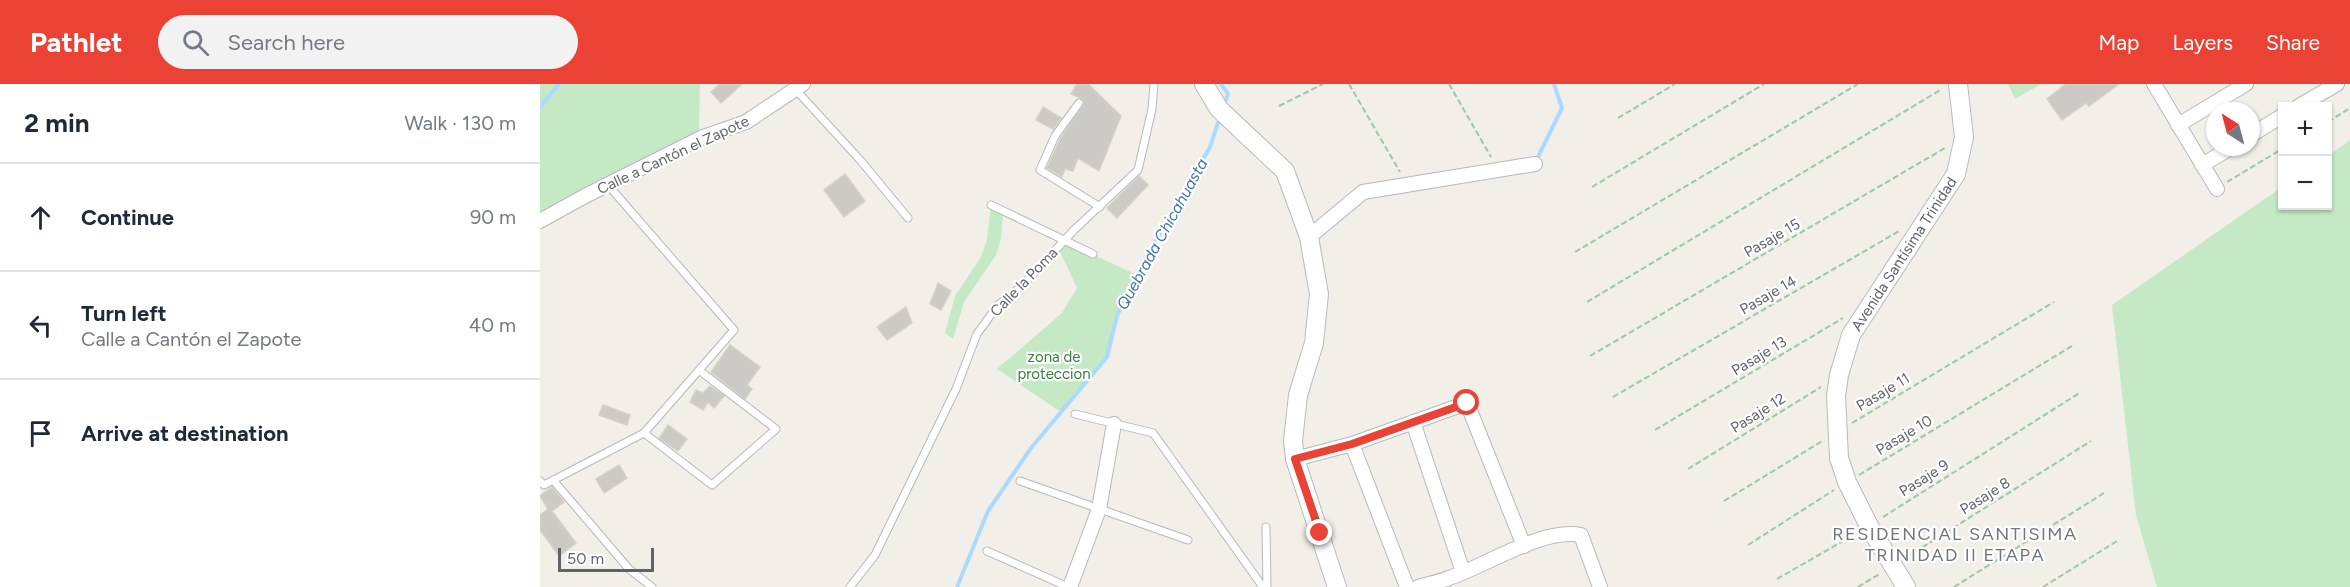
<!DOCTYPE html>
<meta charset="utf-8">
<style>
:root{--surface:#fff;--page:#f2f2f3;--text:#1f2937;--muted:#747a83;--line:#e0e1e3;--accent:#ea4335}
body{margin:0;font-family:Figtree,sans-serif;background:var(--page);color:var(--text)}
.controls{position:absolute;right:18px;top:18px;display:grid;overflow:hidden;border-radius:0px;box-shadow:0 2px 4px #0004}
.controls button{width:54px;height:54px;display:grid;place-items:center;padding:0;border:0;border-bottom:2px solid var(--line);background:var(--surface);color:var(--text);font:30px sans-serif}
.compass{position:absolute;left:1666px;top:18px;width:54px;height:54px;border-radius:50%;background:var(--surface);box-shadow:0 2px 4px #0004;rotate:324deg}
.scale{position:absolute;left:18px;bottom:15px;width:96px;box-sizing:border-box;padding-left:6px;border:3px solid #5f6368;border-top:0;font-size:16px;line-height:21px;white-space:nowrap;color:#5f6368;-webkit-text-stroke:4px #fff;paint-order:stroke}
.stop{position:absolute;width:18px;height:18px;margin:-14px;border:4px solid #ea4335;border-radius:50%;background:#fff}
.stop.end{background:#ea4335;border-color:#fff;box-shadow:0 2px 6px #0008}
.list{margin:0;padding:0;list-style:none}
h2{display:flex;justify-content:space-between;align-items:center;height:78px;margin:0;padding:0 24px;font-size:26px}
h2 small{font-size:20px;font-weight:400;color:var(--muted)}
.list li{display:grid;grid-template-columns:39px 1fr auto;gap:18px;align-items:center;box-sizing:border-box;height:108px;padding:0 24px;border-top:2px solid var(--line)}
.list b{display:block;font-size:22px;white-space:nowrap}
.list p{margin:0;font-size:20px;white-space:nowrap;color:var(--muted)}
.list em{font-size:20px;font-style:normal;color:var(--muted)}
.icon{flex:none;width:33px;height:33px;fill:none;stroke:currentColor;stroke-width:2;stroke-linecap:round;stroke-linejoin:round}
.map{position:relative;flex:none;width:1810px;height:503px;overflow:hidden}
header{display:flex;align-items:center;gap:36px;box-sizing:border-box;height:84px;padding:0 30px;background:var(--accent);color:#fff}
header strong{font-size:28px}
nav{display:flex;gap:33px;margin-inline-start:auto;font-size:21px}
.search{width:420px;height:54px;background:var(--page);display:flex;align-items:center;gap:15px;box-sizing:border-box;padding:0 21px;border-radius:33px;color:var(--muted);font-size:22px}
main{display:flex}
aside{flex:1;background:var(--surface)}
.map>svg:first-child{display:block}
.green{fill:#c5e8c5}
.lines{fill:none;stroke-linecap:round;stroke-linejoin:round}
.stream{stroke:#aadaff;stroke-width:4}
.building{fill:#cccac5;stroke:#d6d1c6;stroke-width:1.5}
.lane-casing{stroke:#b5b8bc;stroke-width:9}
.street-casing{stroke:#b5b8bc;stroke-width:16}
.secondary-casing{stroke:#b6babf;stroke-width:20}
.path{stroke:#9cc7a9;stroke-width:2;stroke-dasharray:6 3;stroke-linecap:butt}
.lane{stroke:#fff;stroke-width:7}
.street{stroke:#fff;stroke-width:14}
.secondary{stroke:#fff;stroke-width:18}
.route{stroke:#ea4335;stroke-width:8}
.labels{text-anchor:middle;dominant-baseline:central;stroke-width:4.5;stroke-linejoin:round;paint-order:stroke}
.street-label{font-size:15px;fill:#5f6368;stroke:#fff}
.park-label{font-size:15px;fill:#348238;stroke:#fff}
.water-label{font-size:16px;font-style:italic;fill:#4174aa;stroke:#fff}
.quarter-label{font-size:18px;letter-spacing:1.5px;fill:#70757a;stroke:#fff}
</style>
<header>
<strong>Pathlet</strong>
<div class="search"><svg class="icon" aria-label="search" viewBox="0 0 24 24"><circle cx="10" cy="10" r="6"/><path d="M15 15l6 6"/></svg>Search here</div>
<nav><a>Map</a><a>Layers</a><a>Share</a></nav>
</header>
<main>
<aside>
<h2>2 min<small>Walk · 130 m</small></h2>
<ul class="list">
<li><svg class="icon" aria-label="ahead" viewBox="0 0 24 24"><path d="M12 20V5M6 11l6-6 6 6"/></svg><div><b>Continue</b></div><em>90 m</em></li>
<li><svg class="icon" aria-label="left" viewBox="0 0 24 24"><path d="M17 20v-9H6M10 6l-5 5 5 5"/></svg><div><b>Turn left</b><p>Calle a Cantón el Zapote</p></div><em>40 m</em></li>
<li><svg class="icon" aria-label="arrive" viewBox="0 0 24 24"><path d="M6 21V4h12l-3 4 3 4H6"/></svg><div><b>Arrive at destination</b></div></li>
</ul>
</aside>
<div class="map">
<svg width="1810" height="503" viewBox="0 0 1810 503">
<rect width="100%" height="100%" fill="#f1efe8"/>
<path class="green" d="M0 0H160L159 49 0 133Z
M1468 0H1501L1475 15Z
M1810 56V503H1617L1596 431 1572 221 1742 103V122H1788V72Z
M451 121 463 130 461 155 456 171 424 218 413 255 405 249 415 212 441 173 447 156Z
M524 157 597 191 577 232 565 275 521 328 457 285 522 229 537 204 518 163Z"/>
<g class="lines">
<path class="stream" d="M681 0 688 10 686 16
M0 23 19 0
M996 77 1022 24 1014 0
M417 503 448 427 491 364 567 273 577 232 602 180 670 63 678 39"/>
</g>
<path class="building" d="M180 0H202L181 19 171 8Z
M537 0H548L581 32 559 87 538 74 533 87 525 85 522 93 507 84 520 55 544 20 543 15 531 10Z
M1526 0H1579L1549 22 1546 19 1522 36 1507 15Z
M503 23 521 34 513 45 496 36Z
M305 90 325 117 304 133 284 106Z
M599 92 608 101 577 134 567 124Z
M398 199 411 207 401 226 390 220Z
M366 223 372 239 347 256 337 243Z
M190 261 220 283 207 301 212 305 205 315 171 288Z
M170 302 184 312 174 324 168 318 163 326 150 318 156 306 163 309Z
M63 321 90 331 87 341 59 331Z
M128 341 147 355 138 367 119 354Z
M79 381 87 394 64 409 56 395Z
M12 403 24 418 12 427 36 459 19 472 0 446V431L8 425 0 412Z"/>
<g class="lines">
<g class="lane-casing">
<path id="lane" d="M256 6 321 77 368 134
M539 19 515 52 500 86 560 123
M451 121 553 170
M535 330 613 349 723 503
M104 349 172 401 236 345 160 287
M13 396 89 485 112 503
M0 397 4 401 104 349 194 246 68 101
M480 397 648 456
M726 443 727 503
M447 467 528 503
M310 503 335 471 416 305 437 250 458 221 483 201 534 146 598 86 612 25 614 0"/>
</g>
<g class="street-casing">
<path id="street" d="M1614 0 1677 105
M1759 22 1797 0
M1638 41 1706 0
M1711 51 1742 32
M1662 81 1692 63
M0 137 45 112 163 53 206 38 263 0
M769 153 823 108 995 80
M873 338 923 488
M812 360 867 503
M755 375 812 360 927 319 984 462
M530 503 559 425 574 340
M878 503C888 500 899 498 909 494 946 482 1003 443 1041 451L1060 503"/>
</g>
<g class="secondary-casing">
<path id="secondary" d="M664 0 679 25 745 87 769 153 779 210 774 259 758 311 753 357 755 375 797 503
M1366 503 1329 442 1307 398 1299 374 1296 312 1299 291 1311 251 1416 90 1424 53 1418 0"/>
</g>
<path class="path" d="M809 0 860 88
M909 0 951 73
M739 22 783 0
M1078 34 1135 0
M1788 38 1810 24
M1687 98 1742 65
M1052 103 1224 0
M1035 168 1318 0
M1047 218 1402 5
M1050 272 1405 64
M1073 313 1361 146
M1312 339 1514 218
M1115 346 1303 234
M1148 385 1281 303
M1319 391 1532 262
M1184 417 1284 356
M1343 433 1541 308
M1208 461 1294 406
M1367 473 1551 357
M1237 495 1315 450
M1318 503 1341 489
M1414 503 1564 409
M1503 503 1577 457"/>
<use href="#lane" class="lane"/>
<use href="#street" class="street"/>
<use href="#secondary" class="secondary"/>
</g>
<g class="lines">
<path class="route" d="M780 449 755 375 812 360 927 319"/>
</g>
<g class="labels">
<g class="street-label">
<text transform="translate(133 71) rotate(-25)">Calle a Cantón el Zapote</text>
<text transform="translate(1232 154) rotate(-30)">Pasaje 15</text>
<text transform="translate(1364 170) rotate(-57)">Avenida Santísima Trinidad</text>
<text transform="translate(484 198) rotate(-46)">Calle la Poma</text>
<text transform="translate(1228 211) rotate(-30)">Pasaje 14</text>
<text transform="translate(1219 272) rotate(-31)">Pasaje 13</text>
<text transform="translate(1343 308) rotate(-31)">Pasaje 11</text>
<text transform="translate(1218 329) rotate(-32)">Pasaje 12</text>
<text transform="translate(1364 351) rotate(-31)">Pasaje 10</text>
<text transform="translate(1384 394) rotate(-32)">Pasaje 9</text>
<text transform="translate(1445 412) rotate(-32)">Pasaje 8</text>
</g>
<g class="park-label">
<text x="514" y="273">zona de<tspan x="514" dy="17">proteccion</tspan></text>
</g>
<g class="water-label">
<text transform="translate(622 150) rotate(-61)">Quebrada Chicahuasta</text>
</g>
<g class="quarter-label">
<text x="1415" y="450">RESIDENCIAL SANTISIMA<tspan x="1415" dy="21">TRINIDAD II ETAPA</tspan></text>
</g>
</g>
</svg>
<div class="controls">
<button>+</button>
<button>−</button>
</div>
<svg class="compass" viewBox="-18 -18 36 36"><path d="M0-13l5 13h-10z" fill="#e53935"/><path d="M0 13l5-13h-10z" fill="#747a83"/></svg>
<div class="scale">50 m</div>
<div class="stop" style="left:927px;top:319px"></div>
<div class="stop end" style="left:780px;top:449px"></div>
</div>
</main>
